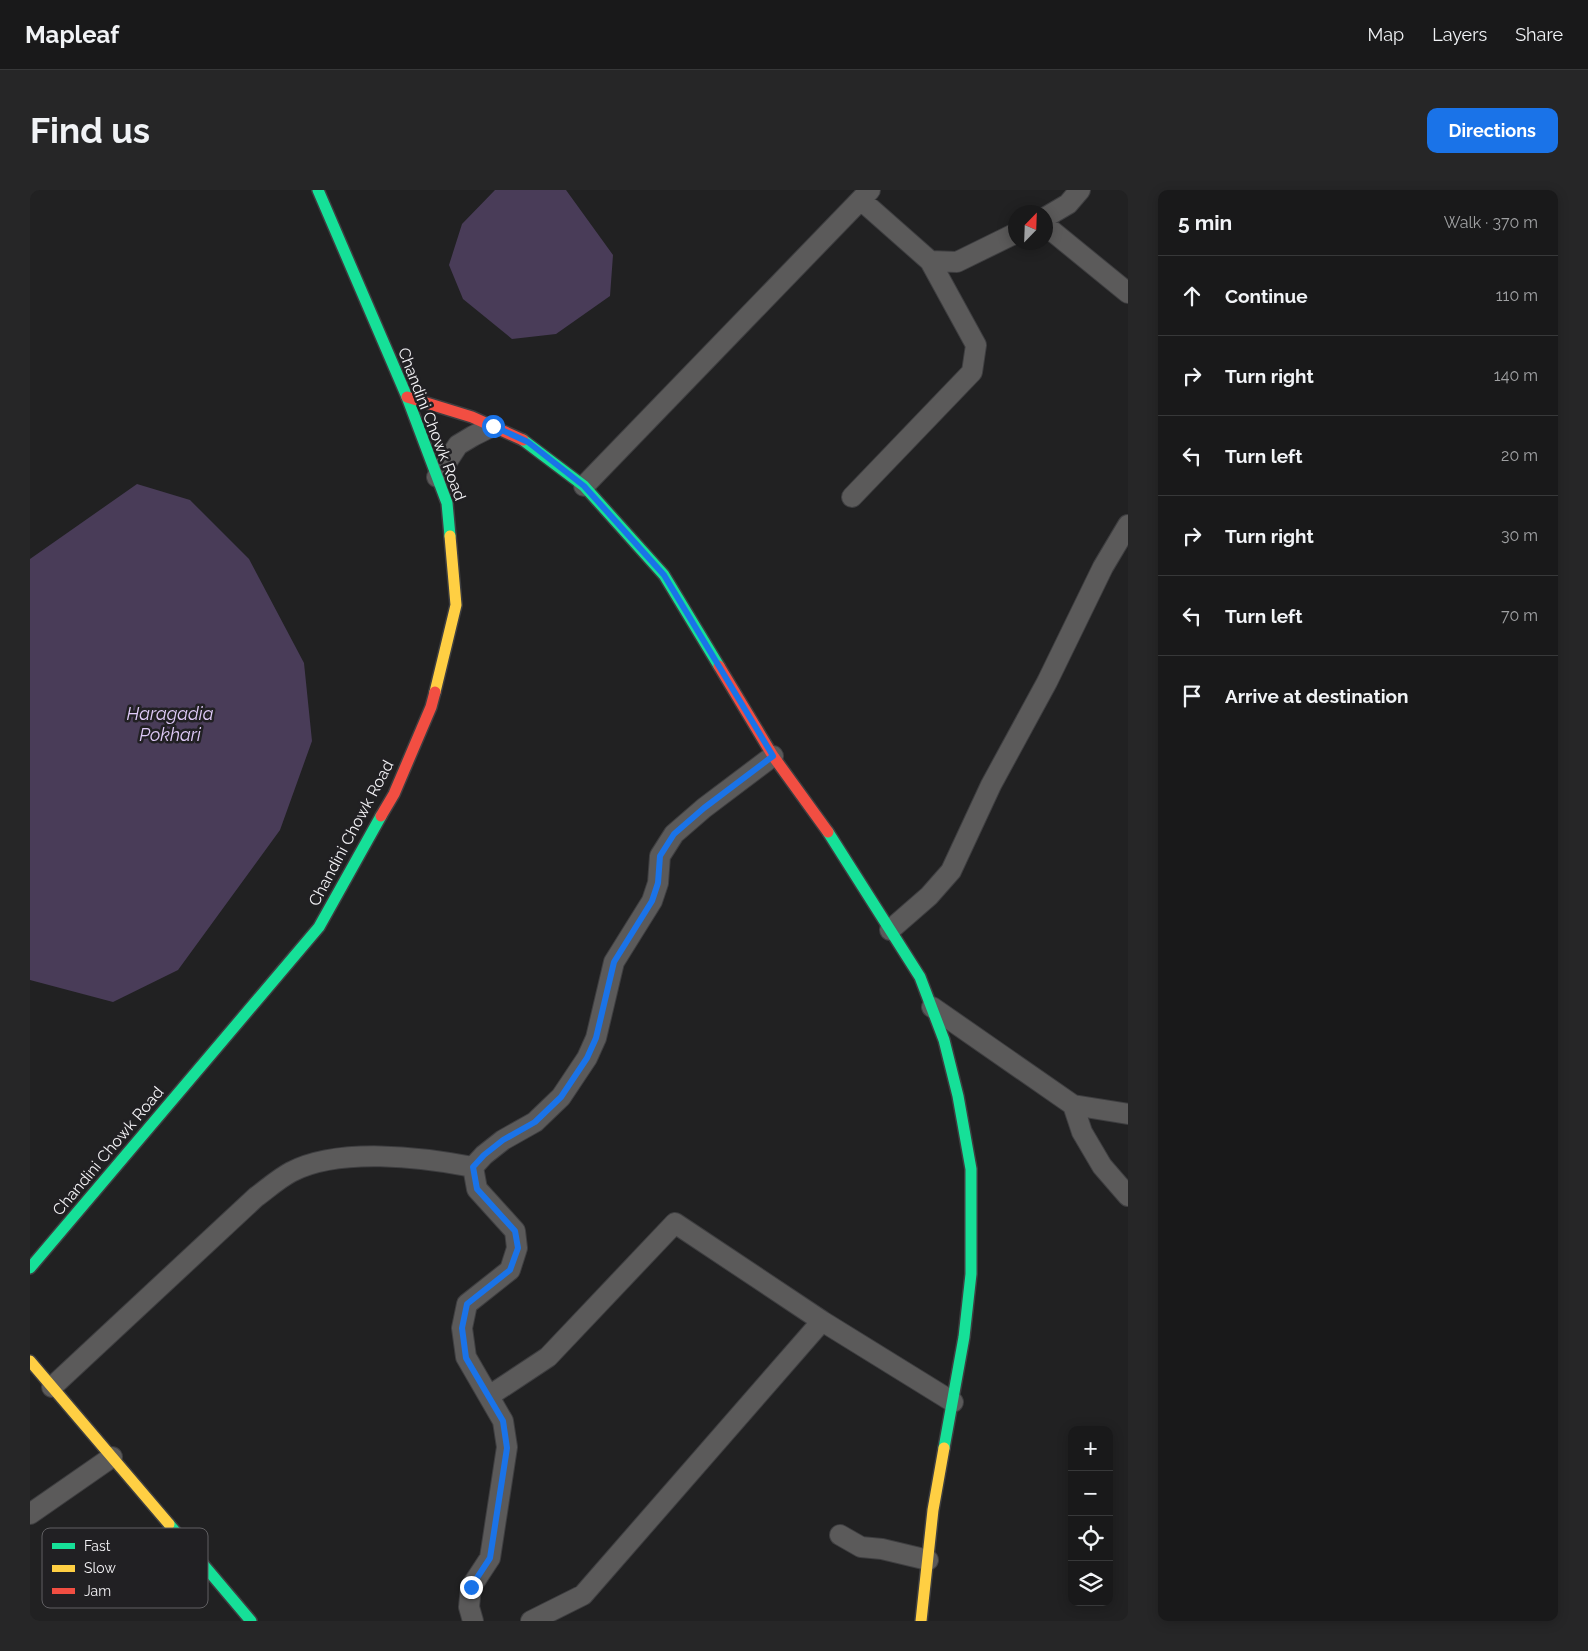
<!DOCTYPE html>
<meta charset="utf-8">
<style>
:root{--surface:#19191a;--page:#262627;--text:#f1f3f6;--muted:#9fa0a2;--line:#373839;--accent:#1a73e8}
body{margin:0;font-family:Raleway,sans-serif;background:var(--page);color:var(--text)}
.controls{position:absolute;right:15px;bottom:15px;display:grid;overflow:hidden;border-radius:10px;box-shadow:0 2px 12px #0003}
.controls button{width:45px;height:45px;display:grid;place-items:center;padding:0;border:0;border-bottom:1px solid var(--line);background:var(--surface);color:var(--text);font:25px sans-serif}
.compass{position:absolute;left:978px;top:15px;width:45px;height:45px;border-radius:50%;background:var(--surface);box-shadow:0 2px 12px #0003;rotate:23deg}
.stop{position:absolute;width:15px;height:15px;margin:-11px;border:4px solid #1a73e8;border-radius:50%;background:#fff}
.stop.end{background:#1a73e8;border-color:#fff;box-shadow:0 1px 5px #0008}
.list{margin:0;padding:0;list-style:none}
h2{display:flex;justify-content:space-between;align-items:center;height:65px;margin:0;padding:0 20px;font-size:21px}
h2 small{font-size:16px;font-weight:400;color:var(--muted)}
.list li{display:grid;grid-template-columns:32px 1fr auto;gap:15px;align-items:center;box-sizing:border-box;height:80px;padding:0 20px;border-top:1px solid var(--line)}
.list b{display:block;font-size:19px;white-space:nowrap}
.list em{font-size:16px;font-style:normal;color:var(--muted)}
.icon{flex:none;width:28px;height:28px;fill:none;stroke:currentColor;stroke-width:2;stroke-linecap:round;stroke-linejoin:round}
.map{position:relative;flex:none;width:1098px;height:1431px;overflow:hidden;border-radius:10px}
header{display:flex;align-items:center;gap:30px;box-sizing:border-box;height:70px;padding:0 25px;background:var(--surface);border-bottom:1px solid var(--line)}
header strong{font-size:24px}
nav{display:flex;gap:28px;margin-inline-start:auto;font-size:18px}
.intro{display:flex;align-items:center;justify-content:space-between;box-sizing:border-box;height:120px;padding:0 30px}
h1{margin:0;font-size:35px}
.button{padding:12px 22px;border-radius:10px;background:var(--accent);color:#fff;font-size:18px;font-weight:700}
main{display:flex;gap:30px;padding:0 30px}
aside{flex:1;background:var(--surface);border-radius:10px;box-shadow:0 2px 12px #0003}
.map>svg:first-child{display:block}
.water{fill:#493c58}
.lines{fill:none;stroke-linecap:round;stroke-linejoin:round}
.street-casing{stroke:#3e3e40;stroke-width:22}
.fast-casing{stroke:#3e3e40;stroke-width:14}
.slow-casing{stroke:#3e3e40;stroke-width:14}
.jam-casing{stroke:#3e3e40;stroke-width:14}
.street{stroke:#5b5a5a;stroke-width:20}
.fast{stroke:#16e098;stroke-width:11}
.slow{stroke:#ffcf43;stroke-width:11}
.jam{stroke:#f24e42;stroke-width:11}
.route{stroke:#1a73e8;stroke-width:6}
.labels{text-anchor:middle;dominant-baseline:central;stroke-width:5;stroke-linejoin:round;paint-order:stroke}
.street-label{font-size:16px;fill:#f3f2f5;stroke:#212023}
.water-label{font-size:18px;font-style:italic;fill:#e0cbf9;stroke:#212023}
.key{fill:#212023;stroke:#605f62;stroke-width:1}
.key-label{font-size:14px;fill:#f3f2f5}
</style>
<header>
<strong>Mapleaf</strong>
<nav><a>Map</a><a>Layers</a><a>Share</a></nav>
</header>
<div class="intro"><h1>Find us</h1><a class="button">Directions</a></div>
<main>
<div class="map">
<svg width="1098" height="1431" viewBox="0 0 1098 1431">
<rect width="100%" height="100%" fill="#212122"/>
<path class="water" d="M465 0H536L583 65 580 106 526 144 482 149 433 109 419 75 432 34Z
M107 294 160 310 219 369 274 473 282 551 250 640 148 780 83 812 0 790V369Z"/>
<g class="lines">
<g class="street-casing">
<path id="street" d="M831 10 900 71 927 72 986 43
M1016 27 1038 14 1050 0
M1016 36 1098 103
M407 287 428 255 443 246 463 236
M554 296 840 0
M822 307 942 182 946 155 900 71
M860 740 899 706 921 681 961 595 1017 492 1073 377 1098 335
M902 817 1043 915 1098 924
M1043 915 1052 942 1072 976 1098 1006
M22 1197 226 1007C237 999 248 989 261 982 309 957 391 967 443 977
M459 1206 518 1167 645 1033 792 1131
M0 1324 82 1267
M810 1345 831 1357 852 1359 898 1370
M443 1431 439 1417 441 1397 460 1368 477 1257 473 1231 436 1167 432 1138 437 1114 480 1080 487 1058 485 1041 447 999 443 977 454 965 473 950 505 932 531 907 557 868 566 848 584 772 622 711 628 693 630 666 644 644 674 618 743 566
M501 1431 553 1405 792 1131 923 1212"/>
</g>
<g class="fast-casing">
<path id="fast" d="M288 0 377 207 417 313 420 346
M493 250 554 296 634 385 689 476
M798 642 890 787 914 850 928 906 941 979V1084L934 1147 914 1258
M0 1078 289 737 351 626
M139 1334 221 1431"/>
</g>
<g class="slow-casing">
<path id="slow" d="M405 502 426 415 420 346
M0 1171 139 1334
M891 1431 903 1320 914 1258"/>
</g>
<g class="jam-casing">
<path id="jam" d="M377 207 442 227 493 250
M689 476 743 566 798 642
M351 626 364 604 401 517 405 502"/>
</g>
<use href="#street" class="street"/>
<use href="#fast" class="fast"/>
<use href="#slow" class="slow"/>
<use href="#jam" class="jam"/>
</g>
<g class="lines">
<path class="route" d="M441 1397 460 1368 477 1258 473 1231 436 1168 432 1138 437 1114 480 1080 488 1058 485 1041 447 999 443 977 454 965 473 950 505 932 531 907 557 868 566 848 584 772 622 711 628 693 630 666 644 644 674 618 743 566 634 385 554 296 498 252 463 236"/>
</g>
<g class="labels">
<g class="street-label">
<text transform="translate(402 234) rotate(69)">Chandini Chowk Road</text>
<text transform="translate(321 643) rotate(-62)">Chandini Chowk Road</text>
<text transform="translate(78 961) rotate(-50)">Chandini Chowk Road</text>
</g>
<g class="water-label">
<text x="140" y="523">Haragadia<tspan x="140" dy="21">Pokhari</tspan></text>
</g>
</g>
<rect x="12" y="1338" width="166" height="80" rx="8" class="key"/>
<rect x="22" y="1353" width="23" height="6" fill="#16e098"/>
<rect x="22" y="1375" width="23" height="7" fill="#ffcf43"/>
<rect x="22" y="1398" width="23" height="6" fill="#f24e42"/>
<g class="key-label">
<text x="54" y="1361">Fast</text>
<text x="54" y="1383">Slow</text>
<text x="54" y="1406">Jam</text>
</g>
</svg>
<div class="controls">
<button>+</button>
<button>−</button>
<button><svg class="icon" aria-label="locate" viewBox="0 0 24 24"><circle cx="12" cy="12" r="6"/><path d="M12 2v4M12 18v4M2 12h4M18 12h4"/></svg></button>
<button><svg class="icon" aria-label="layers" viewBox="0 0 24 24"><path d="M12 4l9 5-9 5-9-5zM3 14l9 5 9-5"/></svg></button>
</div>
<svg class="compass" viewBox="-18 -18 36 36"><path d="M0-13l5 13h-10z" fill="#e53935"/><path d="M0 13l5-13h-10z" fill="#9fa0a2"/></svg>
<div class="stop" style="left:463px;top:236px"></div>
<div class="stop end" style="left:441px;top:1397px"></div>
</div>
<aside>
<h2>5 min<small>Walk · 370 m</small></h2>
<ul class="list">
<li><svg class="icon" aria-label="ahead" viewBox="0 0 24 24"><path d="M12 20V5M6 11l6-6 6 6"/></svg><div><b>Continue</b></div><em>110 m</em></li>
<li><svg class="icon" aria-label="right" viewBox="0 0 24 24"><path d="M7 20v-9h11M14 6l5 5-5 5"/></svg><div><b>Turn right</b></div><em>140 m</em></li>
<li><svg class="icon" aria-label="left" viewBox="0 0 24 24"><path d="M17 20v-9H6M10 6l-5 5 5 5"/></svg><div><b>Turn left</b></div><em>20 m</em></li>
<li><svg class="icon" aria-label="right" viewBox="0 0 24 24"><path d="M7 20v-9h11M14 6l5 5-5 5"/></svg><div><b>Turn right</b></div><em>30 m</em></li>
<li><svg class="icon" aria-label="left" viewBox="0 0 24 24"><path d="M17 20v-9H6M10 6l-5 5 5 5"/></svg><div><b>Turn left</b></div><em>70 m</em></li>
<li><svg class="icon" aria-label="arrive" viewBox="0 0 24 24"><path d="M6 21V4h12l-3 4 3 4H6"/></svg><div><b>Arrive at destination</b></div></li>
</ul>
</aside>
</main>
